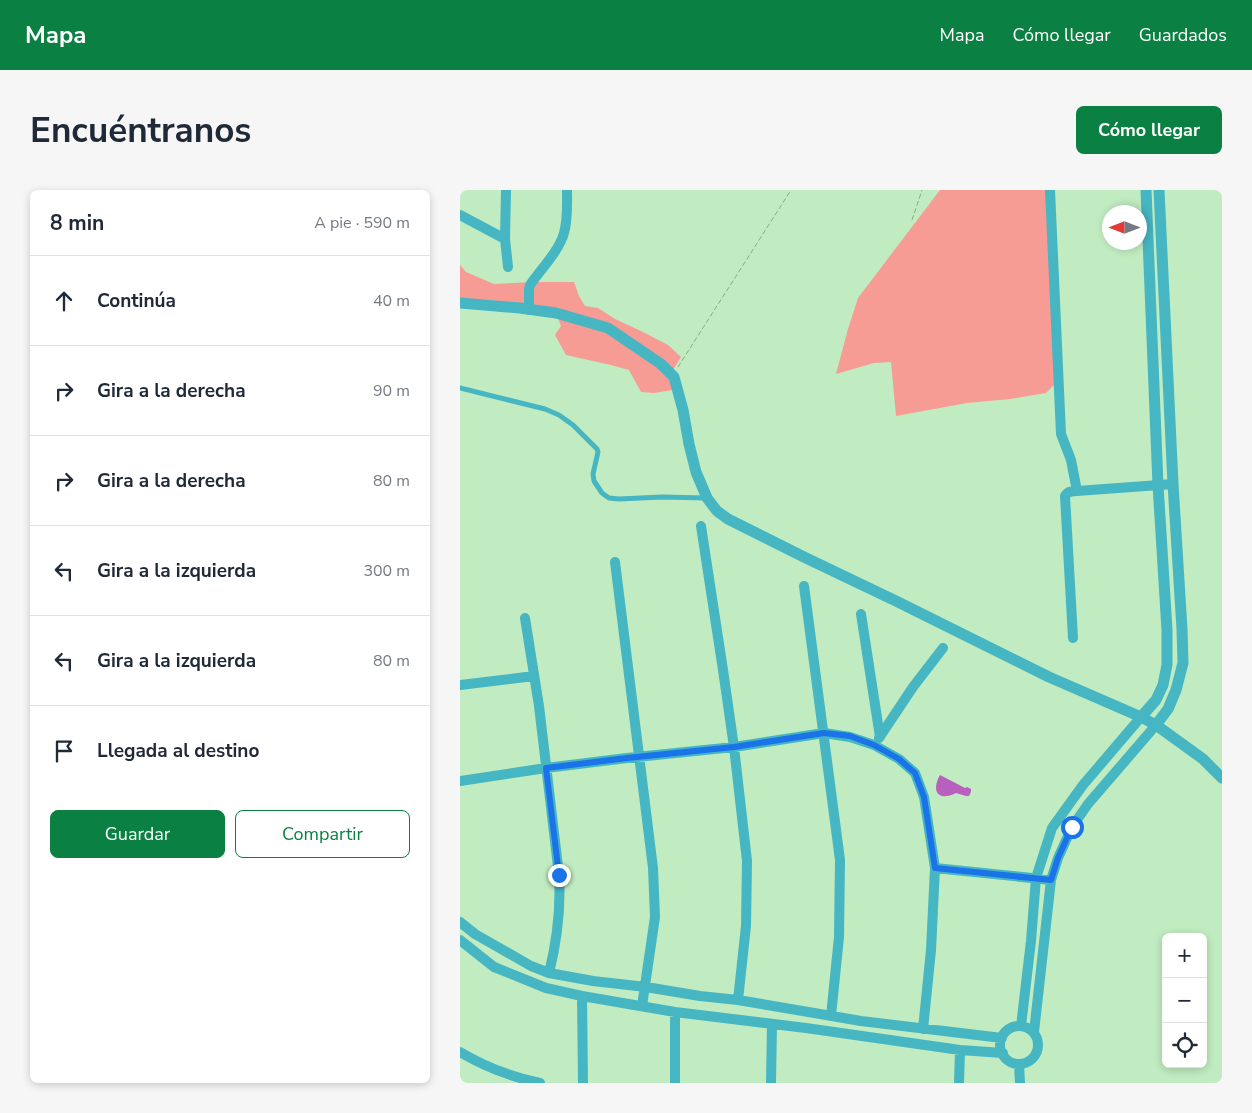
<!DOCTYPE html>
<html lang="es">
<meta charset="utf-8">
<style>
:root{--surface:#fff;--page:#f6f6f7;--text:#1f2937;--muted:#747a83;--line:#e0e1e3;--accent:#0b8043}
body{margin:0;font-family:"Nunito Sans",sans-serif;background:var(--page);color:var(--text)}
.controls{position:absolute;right:15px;bottom:15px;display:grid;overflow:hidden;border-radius:8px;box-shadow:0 2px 8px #0003}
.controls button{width:45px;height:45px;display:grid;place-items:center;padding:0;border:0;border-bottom:1px solid var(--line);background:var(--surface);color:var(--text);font:25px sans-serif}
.compass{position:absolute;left:642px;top:15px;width:45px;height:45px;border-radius:50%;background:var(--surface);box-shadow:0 2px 8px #0003;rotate:270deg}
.stop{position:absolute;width:15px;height:15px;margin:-11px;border:4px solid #1a73e8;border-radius:50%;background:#fff}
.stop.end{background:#1a73e8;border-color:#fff;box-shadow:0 1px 5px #0008}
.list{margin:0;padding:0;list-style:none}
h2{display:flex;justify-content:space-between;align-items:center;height:65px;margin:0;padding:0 20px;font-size:21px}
h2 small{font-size:16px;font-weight:400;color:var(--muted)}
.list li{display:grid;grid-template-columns:32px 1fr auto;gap:15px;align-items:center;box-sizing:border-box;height:90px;padding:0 20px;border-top:1px solid var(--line)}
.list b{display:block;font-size:19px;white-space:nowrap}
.list em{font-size:16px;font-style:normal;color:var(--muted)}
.actions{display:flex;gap:10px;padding:15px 20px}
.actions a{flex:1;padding:11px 0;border:1px solid var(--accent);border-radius:8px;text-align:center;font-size:18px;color:var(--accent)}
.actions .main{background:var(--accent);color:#fff}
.icon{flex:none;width:28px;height:28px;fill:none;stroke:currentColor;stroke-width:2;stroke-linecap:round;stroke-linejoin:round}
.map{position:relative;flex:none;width:762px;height:893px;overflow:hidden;border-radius:8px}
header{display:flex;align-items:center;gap:30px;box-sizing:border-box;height:70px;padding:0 25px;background:var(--accent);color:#fff}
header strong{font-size:24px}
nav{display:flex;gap:28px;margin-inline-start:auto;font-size:18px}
.intro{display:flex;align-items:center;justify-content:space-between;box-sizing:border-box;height:120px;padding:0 30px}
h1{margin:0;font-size:35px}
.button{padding:12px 22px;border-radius:8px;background:var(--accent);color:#fff;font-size:18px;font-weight:700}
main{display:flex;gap:30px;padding:0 30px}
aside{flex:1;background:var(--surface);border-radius:8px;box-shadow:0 2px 8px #0003}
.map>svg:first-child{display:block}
.green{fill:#f69c94}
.water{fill:#b860bd}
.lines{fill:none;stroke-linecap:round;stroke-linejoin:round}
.path{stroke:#89ab89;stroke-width:1;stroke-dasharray:5 2.5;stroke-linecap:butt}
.service{stroke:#46b6c2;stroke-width:5}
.minor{stroke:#46b6c2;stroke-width:10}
.tertiary{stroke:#46b6c2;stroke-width:11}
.route{stroke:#1a73e8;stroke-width:6}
</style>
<header>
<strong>Mapa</strong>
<nav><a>Mapa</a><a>Cómo llegar</a><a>Guardados</a></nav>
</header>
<div class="intro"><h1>Encuéntranos</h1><a class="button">Cómo llegar</a></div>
<main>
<aside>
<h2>8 min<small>A pie · 590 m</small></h2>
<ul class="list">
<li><svg class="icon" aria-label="ahead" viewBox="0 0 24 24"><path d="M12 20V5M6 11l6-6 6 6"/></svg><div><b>Continúa</b></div><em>40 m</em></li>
<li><svg class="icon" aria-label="right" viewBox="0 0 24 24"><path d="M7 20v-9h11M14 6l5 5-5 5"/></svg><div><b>Gira a la derecha</b></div><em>90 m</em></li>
<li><svg class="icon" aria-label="right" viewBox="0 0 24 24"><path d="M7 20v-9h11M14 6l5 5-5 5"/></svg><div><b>Gira a la derecha</b></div><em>80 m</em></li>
<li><svg class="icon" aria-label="left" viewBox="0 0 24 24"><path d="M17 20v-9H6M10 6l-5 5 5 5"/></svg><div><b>Gira a la izquierda</b></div><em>300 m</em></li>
<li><svg class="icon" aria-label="left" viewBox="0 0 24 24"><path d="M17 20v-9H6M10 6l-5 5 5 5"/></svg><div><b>Gira a la izquierda</b></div><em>80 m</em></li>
<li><svg class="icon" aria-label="arrive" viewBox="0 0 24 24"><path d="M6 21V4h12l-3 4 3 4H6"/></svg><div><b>Llegada al destino</b></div></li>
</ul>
<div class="actions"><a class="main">Guardar</a><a>Compartir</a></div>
</aside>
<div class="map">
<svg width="762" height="893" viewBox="0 0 762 893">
<rect width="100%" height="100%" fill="#c1ebc1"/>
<path class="green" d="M480 0H589L594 195 586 203 550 209 507 213 436 226 431 172 414 173 376 184 388 139 398 108Z
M0 75 6 82 34 94 75 92H114L119 106 125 116 138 118 155 129 183 142 208 155 221 167 213 180V200L194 203 181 202 169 180 151 175 106 165 95 145 101 136 96 123 0 113Z"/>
<path class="water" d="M480 585 505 598 507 597 511 599V602L509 606H506L496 603C478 612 471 601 480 585Z"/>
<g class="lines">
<path class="path" d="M452 30 462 0
M218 177 331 0"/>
<path class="service" d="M0 198 85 219 99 225 113 235 137 259 138 262 133 284 134 291 142 303 149 308 159 309 202 307 246 308"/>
<path class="minor" d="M46 0 45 49 48 77
M590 0 601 244 611 270 617 301
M0 25 45 49
M69 120V99L70 95C81 79 99 61 104 43 108 29 107 14 107 0
M241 336 263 480 274 557 287 671 286 736 278 810
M155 372 193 678 195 727 182 816
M344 396 380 670 379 747 371 826
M401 424 420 547
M65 428 79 516 99 685C101 718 97 751 89 783
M613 448 605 306C608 301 612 301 617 301L713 294
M0 495 74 486
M419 548 453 497 483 458
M0 591 86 578 167 568 274 557 364 543 390 547 414 555 439 569 455 583 464 607 475 678 471 760 463 839
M475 678 591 690
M0 732 15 744 71 776 89 783 133 791 186 797 240 806 278 810 401 831 542 848
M0 750 34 777 86 798 122 806 215 822 346 838 500 860 543 863
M122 806 123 893
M215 822V893
M561 836 571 751 576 688 592 638 623 595 681 527
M540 855a19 19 0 1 1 38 0a19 19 0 1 1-38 0Z
M574 842 591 690 598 668 612 637 628 614 696 535
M0 862C25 877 52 887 80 893
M559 874 560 893
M311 893 312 834
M499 893 500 860"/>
<path class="tertiary" d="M0 113 60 118 96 123 148 138 201 174 214 187 223 220 229 254 236 282 247 308 257 321 268 329 346 368 436 411 589 487 681 527 696 535 743 569 762 588
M681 527 696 510 703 495 707 475V440L698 295 686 0
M696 535 708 519 716 500 723 473 722 439 713 294 699 0"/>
</g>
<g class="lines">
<path class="route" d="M99 685 86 578 167 568 274 557 364 543 390 546 414 555 439 569 455 583 464 607 475 678 591 690 598 668 612 637"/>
</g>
</svg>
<div class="controls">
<button>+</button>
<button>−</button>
<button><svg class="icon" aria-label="locate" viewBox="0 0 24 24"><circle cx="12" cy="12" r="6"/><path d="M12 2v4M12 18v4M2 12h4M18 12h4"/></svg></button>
</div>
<svg class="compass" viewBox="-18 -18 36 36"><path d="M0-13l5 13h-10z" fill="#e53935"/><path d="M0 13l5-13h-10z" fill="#747a83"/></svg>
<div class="stop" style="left:612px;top:637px"></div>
<div class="stop end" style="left:99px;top:685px"></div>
</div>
</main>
